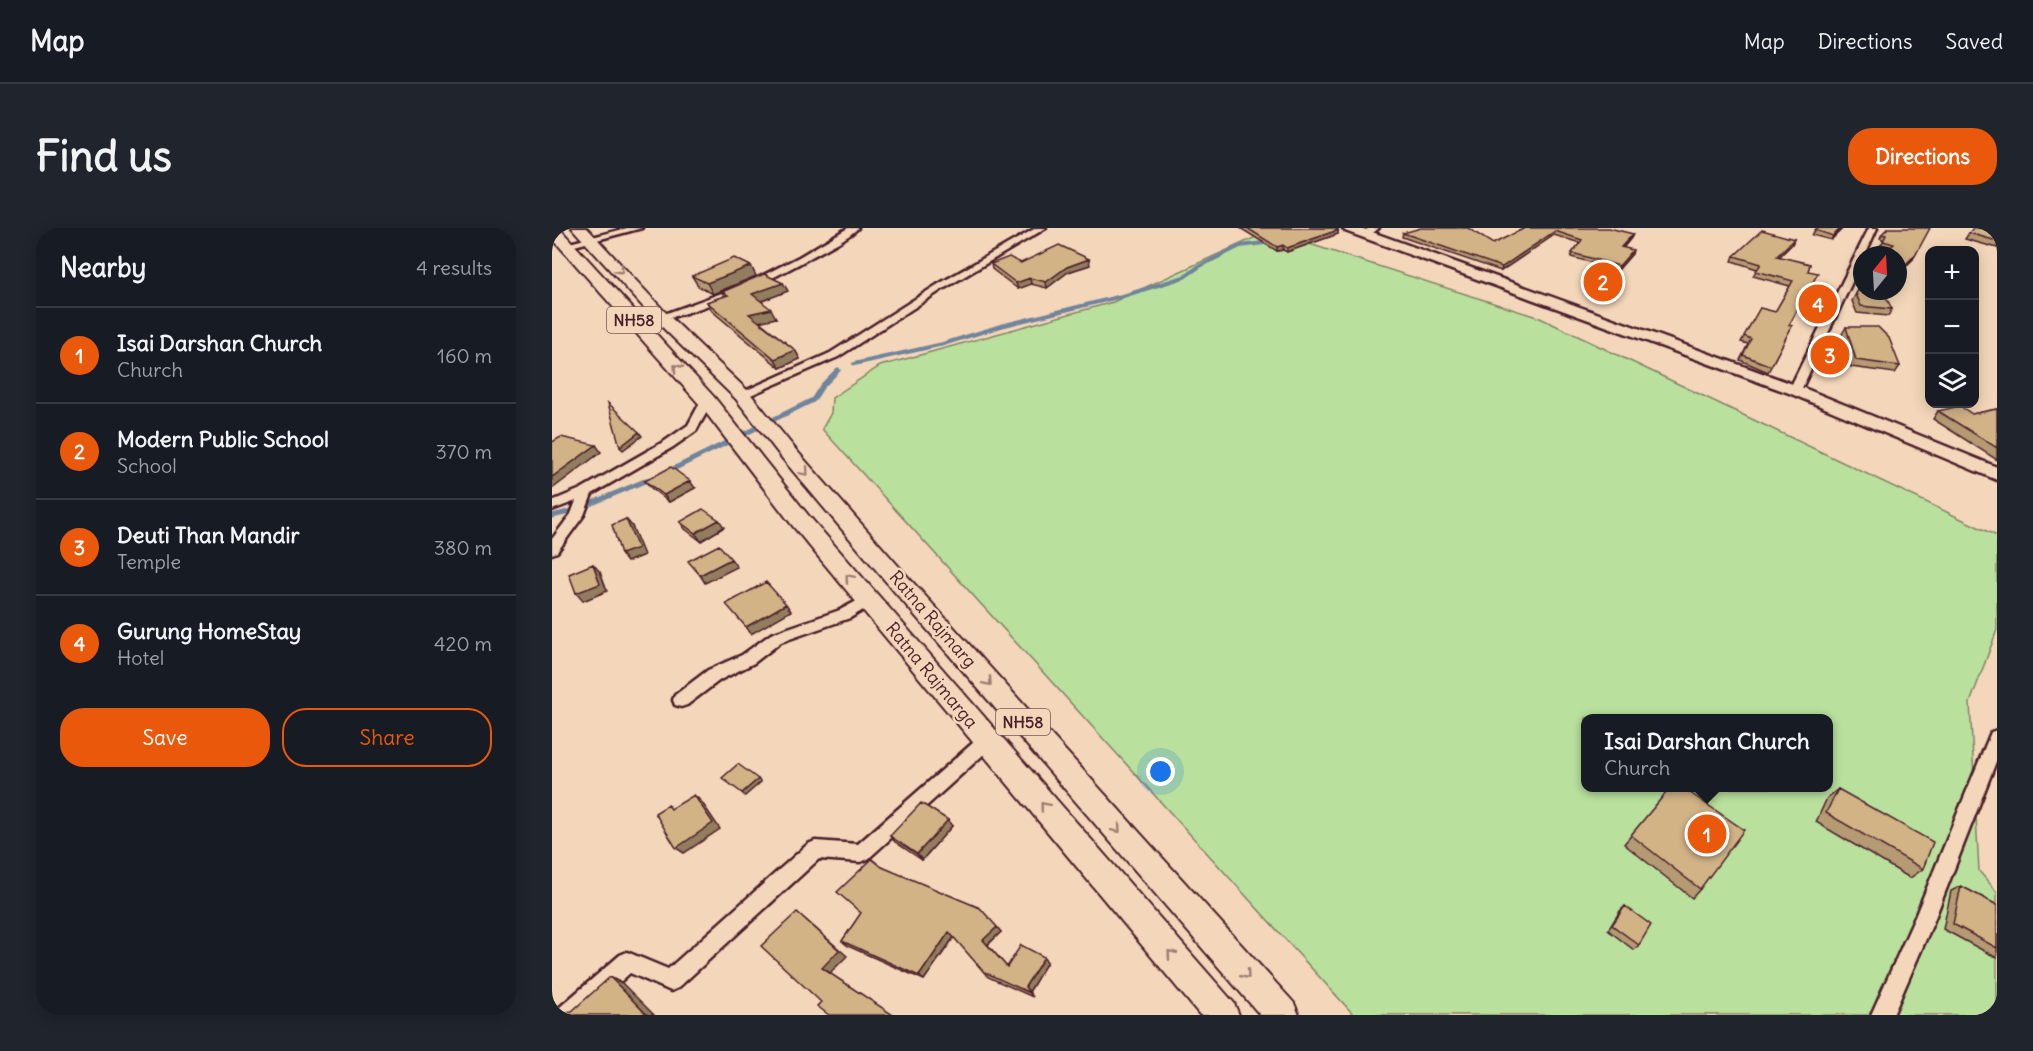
<!DOCTYPE html>
<meta charset="utf-8">
<style>
:root{--surface:#171b24;--page:#20242c;--text:#f1f3f6;--muted:#9ea1a6;--line:#363941;--accent:#ea580c}
body{margin:0;font-family:Delius,sans-serif;background:var(--page);color:var(--text)}
.controls{position:absolute;right:18px;top:18px;display:grid;overflow:hidden;border-radius:12px;box-shadow:0 3px 15px #0003}
.controls button{width:54px;height:54px;display:grid;place-items:center;padding:0;border:0;border-bottom:2px solid var(--line);background:var(--surface);color:var(--text);font:30px sans-serif}
.compass{position:absolute;left:1301px;top:18px;width:54px;height:54px;border-radius:50%;background:var(--surface);box-shadow:0 3px 15px #0003;rotate:18deg}
.you{position:absolute;left:609px;top:544px;width:21px;height:21px;margin:-15px;border:4px solid #fff;border-radius:50%;background:#1a73e8;box-shadow:0 0 0 9px #1a73e833}
.badge{display:grid;place-items:center;width:39px;height:39px;border-radius:50%;background:var(--accent);color:#fff;font-size:20px;font-weight:700}
.pin{position:absolute;translate:-50% -50%;border:3px solid #fff;box-shadow:0 2px 6px #0006}
.popup{position:absolute;left:1029px;top:486px;width:252px;height:78px;box-sizing:border-box;display:grid;place-content:center;border-radius:12px;background:var(--surface);filter:drop-shadow(0 2px 4px #0005);font-size:20px;white-space:nowrap;color:var(--muted)}
.popup b{font-size:22px;color:var(--text)}
.popup::after{content:'';position:absolute;left:50%;top:100%;margin-left:-12px;border:12px solid transparent;border-top-color:var(--surface)}
.list{margin:0;padding:0;list-style:none}
h2{display:flex;justify-content:space-between;align-items:center;height:78px;margin:0;padding:0 24px;font-size:26px}
h2 small{font-size:20px;font-weight:400;color:var(--muted)}
.list li{display:grid;grid-template-columns:39px 1fr auto;gap:18px;align-items:center;box-sizing:border-box;height:96px;padding:0 24px;border-top:2px solid var(--line)}
.list b{display:block;font-size:22px;white-space:nowrap}
.list p{margin:0;font-size:20px;white-space:nowrap;color:var(--muted)}
.list em{font-size:20px;font-style:normal;color:var(--muted)}
.actions{display:flex;gap:12px;padding:18px 24px}
.actions a{flex:1;padding:14px 0;border:2px solid var(--accent);border-radius:24px;text-align:center;font-size:21px;color:var(--accent)}
.actions .main{background:var(--accent);color:#fff}
.icon{flex:none;width:33px;height:33px;fill:none;stroke:currentColor;stroke-width:2;stroke-linecap:round;stroke-linejoin:round}
.map{position:relative;flex:none;width:1445px;height:787px;overflow:hidden;border-radius:24px}
header{display:flex;align-items:center;gap:36px;box-sizing:border-box;height:84px;padding:0 30px;background:var(--surface);border-bottom:2px solid var(--line)}
header strong{font-size:28px}
nav{display:flex;gap:33px;margin-inline-start:auto;font-size:21px}
.intro{display:flex;align-items:center;justify-content:space-between;box-sizing:border-box;height:144px;padding:0 36px}
h1{margin:0;font-size:42px}
.button{padding:15px 27px;border-radius:24px;background:var(--accent);color:#fff;font-size:21px;font-weight:700}
main{display:flex;gap:36px;padding:0 36px}
aside{flex:1;background:var(--surface);border-radius:24px;box-shadow:0 3px 15px #0003}
.map>svg:first-child{display:block}
.green{fill:#b9e19d;stroke:#828064;stroke-width:1.5;fill-rule:evenodd}
.lines{fill:none;stroke-linecap:round;stroke-linejoin:round}
.stream-far1{stroke:#6f849c;stroke-width:4}
.stream{stroke:#6f849c;stroke-width:5}
.minor-casing{stroke:#4a1f2b;stroke-width:5}
.secondary-casing{stroke:#4a1f2b;stroke-width:5}
.primary-casing{stroke:#4a1f2b;stroke-width:4}
.minor{fill:#f4d7ba;fill-rule:evenodd}
.secondary{fill:#f4d7ba;fill-rule:evenodd}
.primary{fill:#f4d7ba;fill-rule:evenodd}
.wall{fill:#b59a73;stroke:#4a1f2b;stroke-width:1.5}
.shaded-wall{fill:#937d5e;stroke:#4a1f2b;stroke-width:1.5}
.building{fill:#d2b386;stroke:#4a1f2b;stroke-width:1.5}
.oneway{stroke:#9f7b72}
.labels{text-anchor:middle;dominant-baseline:central;stroke-width:5;stroke-linejoin:round;paint-order:stroke}
.shield{fill:#f4d7ba;stroke:#7d5656;stroke-width:1.5}
.shield-label{font-size:16px;font-weight:bold;fill:#4a1f2b}
.street-label{font-size:18px;fill:#4a1f2b;stroke:#f4d7ba}
</style>
<header>
<strong>Map</strong>
<nav><a>Map</a><a>Directions</a><a>Saved</a></nav>
</header>
<div class="intro"><h1>Find us</h1><a class="button">Directions</a></div>
<main>
<aside>
<h2>Nearby<small>4 results</small></h2>
<ul class="list">
<li><span class="badge">1</span><div><b>Isai Darshan Church</b><p>Church</p></div><em>160 m</em></li>
<li><span class="badge">2</span><div><b>Modern Public School</b><p>School</p></div><em>370 m</em></li>
<li><span class="badge">3</span><div><b>Deuti Than Mandir</b><p>Temple</p></div><em>380 m</em></li>
<li><span class="badge">4</span><div><b>Gurung HomeStay</b><p>Hotel</p></div><em>420 m</em></li>
</ul>
<div class="actions"><a class="main">Save</a><a>Share</a></div>
</aside>
<div class="map">
<svg width="1445" height="787" viewBox="0 0 1445 787">
<rect width="100%" height="100%" fill="#f4d7ba"/>
<filter id="ink" filterUnits="userSpaceOnUse"><feTurbulence type="fractalNoise" baseFrequency=".0167" numOctaves="2"/><feDisplacementMap in="SourceGraphic" scale="12" xChannelSelector="R" yChannelSelector="G"/><feConvolveMatrix kernelMatrix="1 2 1 2 8 2 1 2 1" color-interpolation-filters="sRGB"/></filter>
<g filter="url(#ink)">
<path class="green" d="M717 3 988 90 1445 308V402L1418 475 1427 643 1445 664V787H802L270 201 279 185 280 170 328 138 561 74ZM1034 490H1276V560H1034Z"/>
<g class="lines">
<path class="stream-far1" d="M302 136 391 116 449 98 574 67 632 49 648 38 688 18 720 14"/>
<path class="stream" d="M115 244 261 172 270 158 286 142
M0 288 21 283 100 250"/>
<g class="minor-casing">
<path id="minor" d="M75 0H90L15 20 10 17Z
M296 0H306C295 11 277 19 263 27 214 55 164 78 109 92L104 89 192 57 247 29Z
M484 0H494L391 61 286 129 194 169 190 170 184 167 278 125 385 57Z
M817 0H827L817 8H811V4Z
M1317 0H1325L1313 27H1310V33L1249 162 1247 164H1239L1237 162Z
M155 170 161 173 144 203 121 219 40 266 32 287 5 324 0 326V311L19 286 24 273 0 282V273L29 261 113 213 136 197 149 173Z
M316 367 321 368 323 372 321 376 298 390 229 414 202 435 168 452 135 477 129 479 123 477 121 472 123 467 156 442 190 427 219 406 288 382Z
M1445 502V531L1381 695 1341 787H1319L1363 689 1437 509 1439 504Z
M436 505 442 507 444 512 442 517 316 631 309 634 267 631 126 760 119 763 78 745 32 787H5L8 779 68 727 75 724 116 741 256 616 263 613 306 616 430 507Z"/>
</g>
<g class="secondary-casing">
<path id="secondary" d="M791 0H809L1249 159 1445 239V252L1237 165 793 3Z"/>
</g>
<g class="primary-casing">
<path id="primary" d="M0 0H7L162 169 256 287 682 775 687 787H648L240 297 148 177 0 10Z
M20 0H35L115 86 196 163 244 222 357 350 742 775 747 787H708L341 362 230 230 184 171 103 92Z"/>
</g>
<use href="#minor" class="minor"/>
<use href="#secondary" class="secondary"/>
<use href="#primary" class="primary"/>
</g>
<path class="wall" d="M688 0H782L786 2V6L735 24 731 22 725 23Z
M973 0 1081 6 1079 10 1071 20 1080 26 1066 42 1019 29 1020 25 1028 15 1002 7 949 43 850 9 851 5 941 16Z
M1291 0 1279 12 1260 7 1263 2Z
M1336 0 1361 31 1346 46V27H1331L1337 20 1328 18 1332 12 1328 10 1330 6Z
M1445 0V20L1413 11 1417 5Z
M1242 11 1240 16 1227 29 1258 36 1237 97 1240 98 1216 144 1188 132 1196 116 1189 114 1208 80 1223 84 1238 58 1201 48 1205 41 1180 33 1182 28Z
M469 35 538 37 516 44 495 60 479 56 466 61 440 41 439 36Z
M199 38 204 48 161 66 146 58 140 48Z
M1310 55 1340 81 1336 88 1305 85 1300 73Z
M236 63 209 73 224 90 207 93 243 122 248 131 228 140 160 83 155 74 172 68 170 64Z
M1294 99 1348 138 1343 145 1299 139 1290 106Z
M1445 181V232L1381 191 1386 183 1420 186Z
M93 253 143 260 117 274 99 260Z
M128 294 172 299 149 313 133 301Z
M1118 560 1148 661 1140 670 1072 616Z
M1286 561 1371 641 1358 650 1264 594 1275 570Z
M400 598 370 632 343 614 338 608Z
M330 639 449 704 436 717 455 739 495 734 477 764 481 769 436 749 402 709 372 752 296 718 290 713 309 685Z
M1409 658 1445 677V730L1391 701 1399 663Z
M1073 678 1087 717 1082 722 1056 702 1068 683Z"/>
<path class="shaded-wall" d="M1289 0H1291L1279 12 1281 8Z
M786 2V6L735 24V20Z
M1003 3 1002 7 949 43 950 39Z
M1081 6 1079 10 1068 23 1069 19Z
M1242 11 1240 16 1222 34 1225 28Z
M731 17V22L725 23V19Z
M1081 22 1080 26 1066 42 1067 38Z
M1364 26 1361 31 1346 46V44Z
M537 31 538 37 516 44 495 60 494 54 515 39Z
M199 38 204 48 161 66 155 55Z
M478 50 479 56 466 61 464 55Z
M231 55 236 63 205 75 200 66Z
M219 81 224 90 202 95 197 86Z
M243 122 248 131 228 140 223 131Z
M87 204 90 208 71 222 68 219Z
M44 217 49 224 0 261V249Z
M138 253 143 260 117 274 112 267Z
M74 291 80 298 92 327 75 334 69 326Z
M167 292 172 299 149 313 143 305Z
M179 331 185 339 153 355 148 347Z
M41 336 48 344 55 363 31 373 24 365Z
M234 376 239 383 199 406 194 399Z
M206 551 209 554 193 568 190 565Z
M142 567 149 573 168 601 132 625 124 620Z
M396 592 400 598 370 632 365 626Z
M245 684 295 728 278 745 270 740Z
M445 699 449 704 435 717 431 712Z
M397 704 402 709 372 752 367 748Z
M492 729 495 734 477 764 473 759Z
M58 749 70 755 102 787H95Z"/>
<path class="building" d="M695 0H782L786 2 735 20 731 17 725 19Z
M869 0H916L941 16 973 0H1057L1081 6 1069 19 1081 22 1067 38 1020 25 1030 12 1003 3 950 39 851 5Z
M1265 0H1289L1281 8 1263 2Z
M1336 0H1378L1364 26 1346 44V27H1338V26L1332 24 1342 16 1331 13 1334 7 1330 6Z
M1421 0H1445V13L1417 5Z
M1210 2 1242 11 1225 28 1258 36 1256 43 1266 45 1237 97 1240 98 1219 138 1191 127 1199 111 1192 108 1208 80 1223 84 1241 53 1204 43 1209 36 1182 28Z
M507 17 537 31 515 39 494 54 478 50 464 55 439 36 457 29 469 35Z
M182 30 199 38 155 55 140 48Z
M212 46 231 55 200 66 219 81 197 86 243 122 223 131 155 74 176 67 170 64Z
M1310 55V63H1331L1340 81 1309 78 1304 66Z
M1294 99H1326L1337 110 1348 138 1304 132Z
M56 175 87 204 68 219Z
M1408 178 1420 186 1445 181V220L1386 183Z
M9 209 44 217 0 249V214Z
M119 239 138 253 112 267 93 253Z
M151 281 167 292 143 305 128 294Z
M74 291 86 320 69 326 60 297Z
M167 317 179 331 148 347 136 333Z
M41 336 48 356 24 365 17 346Z
M214 354 234 376 194 399 174 376Z
M186 536 206 551 190 565 170 550Z
M1118 560H1131L1192 602 1148 661 1079 607Z
M1286 561 1381 614 1371 641 1274 585Z
M142 567 161 595 124 620 103 585 116 577 119 581Z
M369 575 396 592 365 626 338 608Z
M320 631 330 639 428 680 445 699 431 712 455 739 469 717 492 729 473 759 478 765 432 744 397 704 367 748 290 713 309 685 285 664Z
M1409 658 1445 677V720L1401 696Z
M1073 678 1099 697 1087 717 1060 697Z
M245 684 287 722 270 740 341 787H277L265 778 269 774 209 718Z
M58 749 95 787H10L13 784 20 783Z"/>
<defs><path id="oneway-chevron" d="M-2-3.5L2.5 0L-2 3.5" fill="none" stroke-width="1.6" stroke-linecap="round" stroke-linejoin="round" transform="scale(1.5)"/></defs>
<g class="oneway">
<use href="#oneway-chevron" transform="translate(68 42) rotate(48)"/>
<use href="#oneway-chevron" transform="translate(125 140) rotate(-132)"/>
<use href="#oneway-chevron" transform="translate(253 244) rotate(49)"/>
<use href="#oneway-chevron" transform="translate(297 350) rotate(-131)"/>
<use href="#oneway-chevron" transform="translate(436 454) rotate(49)"/>
<use href="#oneway-chevron" transform="translate(492 578) rotate(-130)"/>
<use href="#oneway-chevron" transform="translate(565 601) rotate(49)"/>
<use href="#oneway-chevron" transform="translate(619 726) rotate(-131)"/>
<use href="#oneway-chevron" transform="translate(694 747) rotate(49)"/>
</g>
</g>
<g class="labels">
<g class="shield">
<rect x="55" y="79" width="54" height="26" rx="4.5"/>
<rect x="444" y="481" width="54" height="26" rx="4.5"/>
</g>
<g class="shield-label">
<text x="82" y="92">NH58</text>
<text x="471" y="494">NH58</text>
</g>
<g class="street-label">
<text transform="translate(381 391) rotate(49)">Ratna Rajmarg</text>
<text transform="translate(380 447) rotate(50)">Ratna Rajmarga</text>
</g>
</g>
</svg>
<div class="controls">
<button>+</button>
<button>−</button>
<button><svg class="icon" aria-label="layers" viewBox="0 0 24 24"><path d="M12 4l9 5-9 5-9-5zM3 14l9 5 9-5"/></svg></button>
</div>
<svg class="compass" viewBox="-18 -18 36 36"><path d="M0-13l5 13h-10z" fill="#e53935"/><path d="M0 13l5-13h-10z" fill="#9ea1a6"/></svg>
<div class="you"></div>
<div class="pin badge" style="left:1155px;top:606px">1</div>
<div class="popup"><b>Isai Darshan Church</b>Church</div>
<div class="pin badge" style="left:1051px;top:54px">2</div>
<div class="pin badge" style="left:1278px;top:127px">3</div>
<div class="pin badge" style="left:1266px;top:76px">4</div>
</div>
</main>
